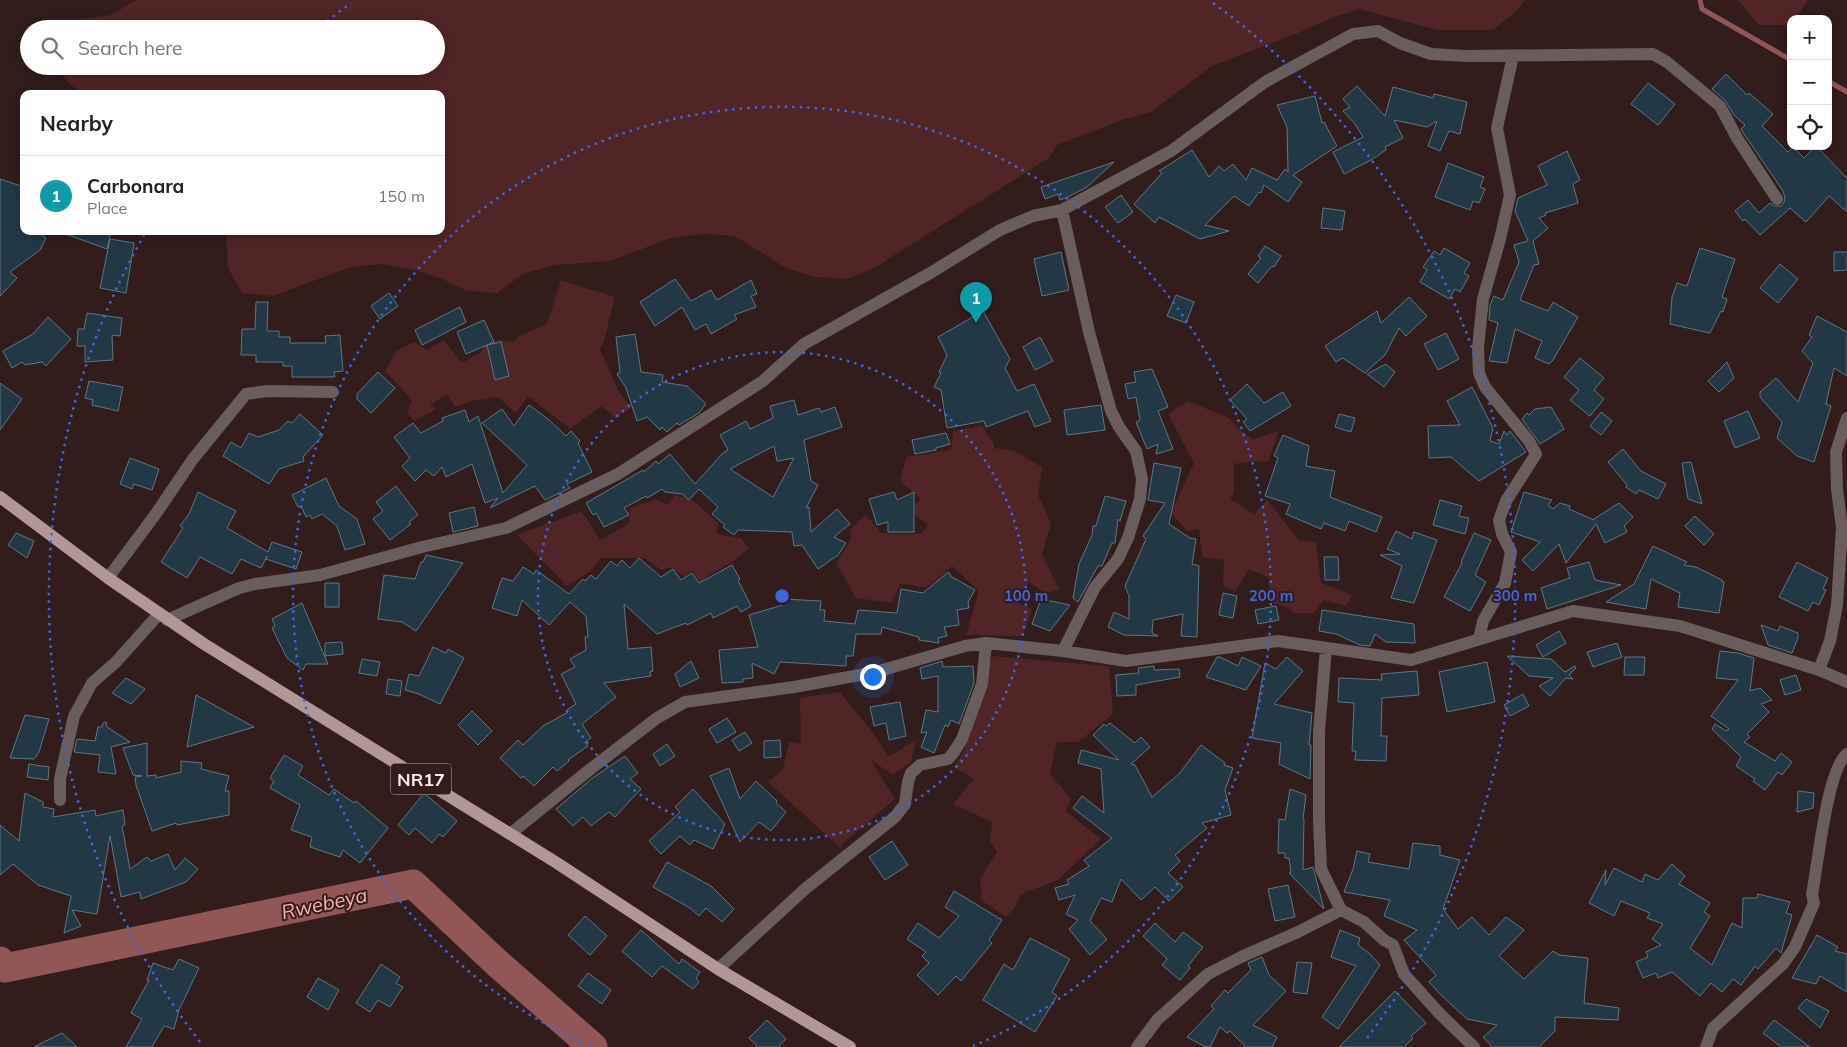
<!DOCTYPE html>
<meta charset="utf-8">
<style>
:root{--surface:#fff;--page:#f6f6f6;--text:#222;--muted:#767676;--line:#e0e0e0;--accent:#7c3aed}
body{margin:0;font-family:Mulish,sans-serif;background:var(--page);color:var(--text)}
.controls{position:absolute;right:15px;top:15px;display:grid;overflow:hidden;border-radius:10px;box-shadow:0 2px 12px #0003}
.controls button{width:45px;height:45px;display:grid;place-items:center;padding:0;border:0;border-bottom:1px solid var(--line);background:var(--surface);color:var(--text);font:25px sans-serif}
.you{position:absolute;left:872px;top:676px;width:18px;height:18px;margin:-12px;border:4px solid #fff;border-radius:50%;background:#1a73e8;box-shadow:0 0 0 8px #1a73e833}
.badge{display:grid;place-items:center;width:32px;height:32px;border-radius:50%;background:var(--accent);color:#fff;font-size:16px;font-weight:700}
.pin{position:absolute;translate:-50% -41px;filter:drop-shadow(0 1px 2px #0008)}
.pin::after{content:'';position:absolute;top:26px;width:18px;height:15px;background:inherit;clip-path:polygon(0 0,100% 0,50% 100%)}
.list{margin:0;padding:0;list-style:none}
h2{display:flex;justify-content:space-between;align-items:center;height:65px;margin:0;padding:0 20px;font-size:21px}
h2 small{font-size:16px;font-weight:400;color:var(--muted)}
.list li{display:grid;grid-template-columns:32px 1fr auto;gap:15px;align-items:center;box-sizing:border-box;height:80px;padding:0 20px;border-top:1px solid var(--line)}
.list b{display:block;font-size:19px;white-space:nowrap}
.list p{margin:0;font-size:16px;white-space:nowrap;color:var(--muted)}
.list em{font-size:16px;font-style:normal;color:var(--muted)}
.icon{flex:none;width:28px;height:28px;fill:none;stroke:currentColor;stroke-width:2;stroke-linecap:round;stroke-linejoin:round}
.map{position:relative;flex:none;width:1847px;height:1047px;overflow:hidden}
.search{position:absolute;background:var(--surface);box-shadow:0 2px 12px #0003;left:20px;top:20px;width:425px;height:55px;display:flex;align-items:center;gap:12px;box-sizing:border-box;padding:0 18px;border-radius:28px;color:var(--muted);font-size:19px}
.panel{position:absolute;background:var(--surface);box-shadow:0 2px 12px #0003;left:20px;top:90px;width:425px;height:145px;border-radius:10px}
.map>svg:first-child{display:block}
.green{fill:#512425}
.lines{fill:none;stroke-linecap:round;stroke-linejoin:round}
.stream{stroke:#925657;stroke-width:5}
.river{stroke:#925657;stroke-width:29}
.building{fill:#223845;stroke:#5e7785;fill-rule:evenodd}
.minor{stroke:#6a5d5d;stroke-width:12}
.primary{stroke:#b19796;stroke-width:12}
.ring{fill:none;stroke:#3e66db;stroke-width:2.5;stroke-dasharray:2.5 5}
.labels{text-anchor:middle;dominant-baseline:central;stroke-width:4;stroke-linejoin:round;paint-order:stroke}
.shield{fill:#321c1c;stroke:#bfadad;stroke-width:1}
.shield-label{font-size:18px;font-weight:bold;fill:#fcebeb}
.water-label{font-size:20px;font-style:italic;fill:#fdb2b2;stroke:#321c1c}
.centre{fill:#3e66db;stroke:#321c1c;stroke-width:2.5}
.ring-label{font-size:15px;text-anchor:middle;font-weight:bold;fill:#3e66db;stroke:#321c1c;stroke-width:4;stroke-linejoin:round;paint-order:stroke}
</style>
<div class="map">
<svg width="1847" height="1047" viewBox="0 0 1847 1047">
<rect width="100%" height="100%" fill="#321c1c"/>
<path class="green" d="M136 0H1525L1516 11 1493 30H1437L1359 9 1329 19 1298 33 1212 66 1151 112 1122 120 1057 145 1049 158 874 268 847 279 815 277 786 268 735 236 703 234 671 238 610 261 555 265 523 274 497 293 467 291 440 278 411 269 382 264 351 267 273 296 242 293 228 268 226 231H441V94H80L58 71 59 66H436V29H74L80 20 111 15Z
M1738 0H1808L1795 19H1791V25H1759Z
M561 280 615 297 604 341 600 349 620 394 632 407 616 418 601 406 570 429 528 396 516 413 498 397 472 401 455 407 447 394 430 405 436 409 415 421 407 413 412 400 385 371 396 351 414 342 427 350 444 340 462 363 481 352 486 343 500 340 514 342 519 336 547 324Z
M1188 401 1229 418 1242 432 1253 439 1279 431 1268 462 1255 461 1234 464V493L1230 499 1254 514 1267 500 1299 540 1316 542 1321 583 1353 595 1346 606 1324 600 1314 613H1294L1284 606 1268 601 1270 578 1249 569 1235 592 1223 585 1224 560 1202 557 1199 529 1187 531 1171 513 1194 463 1168 414Z
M982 426 994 444V448L1014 451 1042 467 1038 495 1051 524 1042 554 1059 589 1047 594 1029 582 1019 604 1032 609 1023 636 966 635 979 591 952 566 926 588 901 583 891 603 856 598 836 563 850 541 851 529 866 515 881 533 921 534 928 525 910 511 921 499 900 481 906 457 951 450 953 431Z
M675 495 694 501 718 523 717 534 741 538 749 548 732 562 706 577 701 583 692 570 684 577 671 567 661 570 645 558H601L592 570 567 586 517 535 582 511 600 540 629 523 630 508 657 499 667 505Z
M992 656 1109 666 1113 714 1078 742H1057L1050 774 1071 799 1066 811 1101 839 1058 880 1021 894 1015 907 1006 917 982 901 980 879 997 851 990 841 992 822 953 804 974 779 954 767 965 749Z
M840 692C856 713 876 733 888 757L916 740 911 762 893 775 871 760 895 799 841 845 843 850 768 782 783 769 789 742 801 744 800 698Z"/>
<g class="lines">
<path class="stream" d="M1700 0 1702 9 1791 60
M1828 81 1847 92"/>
<path class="river" d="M0 961 5 968 413 884 497 963 593 1047"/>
</g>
<path class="building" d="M1726 74 1747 95 1749 93 1773 114 1762 126 1788 152 1793 147 1804 158 1816 146 1847 178V212L1829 196 1806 222 1790 208 1760 235 1745 219 1743 221 1735 211 1748 200 1759 213 1770 203 1774 206H1781L1784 202 1785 198 1783 191 1744 134 1741 129 1745 125 1734 115 1725 100 1712 89Z
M1648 83 1675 104 1658 125 1631 104Z
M1357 86 1385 116 1393 87 1433 98 1434 94 1467 102 1460 134 1449 131 1440 151 1428 146 1437 121 1427 127 1394 120 1403 138 1385 147 1386 150 1371 160 1344 174 1333 152 1363 137 1355 124 1343 111 1350 107 1343 99Z
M1315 96 1322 123 1324 122 1337 146 1293 175 1302 182 1288 202 1264 185 1261 193 1259 192 1249 206 1234 196 1205 225 1229 231 1200 239 1159 217 1155 223 1134 204 1162 173 1159 171 1192 150 1209 177 1219 166 1224 171 1233 164 1246 180 1252 168 1277 180 1285 169 1288 172 1287 127 1277 105Z
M1567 151 1580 180 1573 184 1578 203 1545 213 1546 215 1539 218 1548 228 1533 241 1539 264 1534 265 1520 300 1548 311 1553 302 1578 317 1553 360 1549 364 1535 358 1542 341 1515 329 1507 363 1489 361 1498 323 1489 320 1490 305 1494 296 1503 300 1519 262 1514 245 1528 241 1515 211 1518 198 1547 185 1538 166Z
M1114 162 1087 187 1068 197 1060 200 1058 194 1045 199 1041 187Z
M1448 163 1484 177 1480 187 1485 189 1479 203 1473 201 1470 210 1435 197Z
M0 179 21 186 20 190H24V231H36L46 238 40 250 10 272 17 278 0 296Z
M1121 195 1133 212 1118 223 1105 207Z
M1323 208 1345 211 1342 230 1321 228Z
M64 231H111L107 249 63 233Z
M110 239 134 243 126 293 100 288Z
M1265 246 1281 256 1274 267 1272 266 1258 283 1248 274 1261 258 1258 256Z
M1444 248 1470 263 1464 273 1469 276 1460 292 1455 289 1449 299 1420 282 1427 270 1423 267 1434 251 1440 255Z
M1700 248 1735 259 1722 297 1727 299 1723 312 1721 311 1710 333 1670 324 1672 297 1677 283 1687 286Z
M1061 252 1069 290 1042 296 1034 259Z
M1834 252H1847V270L1834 271Z
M1780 264 1798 279 1778 303 1760 288Z
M675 279 691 301 711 290 717 300 751 280 757 294 751 296 756 307 734 315 737 319 711 334 706 324 695 330 682 307 655 326 640 302Z
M389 293 398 306 380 319 371 306Z
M1176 295 1194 302 1186 323 1167 316Z
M1409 297 1427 316 1406 336 1399 328 1385 355 1365 373 1343 358 1336 362 1325 346 1377 311 1381 323Z
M256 302H268L267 331H279V337H290V343H326L325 336 340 335 343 371 334 372 335 377H292V366H283V362H256V355H241L242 329H255Z
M460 307 466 322 422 345 415 330Z
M983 311 1010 359 1005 368 1017 391 1034 384 1051 421 1035 427 1028 411 986 427 984 421 947 428 941 390 934 387 941 373 939 372 947 355 938 337Z
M87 313 122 318 120 336 112 335 113 360 85 362V346H77L78 329H84Z
M1817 316 1847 332V376L1834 368 1826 404 1831 406 1814 462 1797 456 1777 438 1782 422 1760 397V392L1776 378 1798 402 1813 363 1802 351 1812 337 1809 335Z
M48 317 71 339 46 366 42 362 25 365 22 362 12 368 3 351 33 334Z
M484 320 494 342 466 354 457 332Z
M1446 333 1459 359 1438 370 1424 344Z
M635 334 641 372 663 375 662 382 687 386 706 404 699 413 679 425 677 423 667 432 662 427 660 430 647 417 637 421 626 388 617 374 620 372 616 337Z
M1040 337 1053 361 1035 370 1023 347Z
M501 342 509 376 495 380 487 345Z
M1580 358 1604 378 1594 390 1604 399 1590 416 1570 400 1579 390 1564 377Z
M1727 362 1734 378 1719 392 1708 381Z
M1386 364 1395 372 1384 387 1367 374Z
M1152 369 1168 407 1158 411 1173 449 1156 454 1158 444 1147 449 1136 422 1140 420 1136 397 1128 399 1125 384 1136 382 1134 372Z
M378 372 395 388 371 413 357 399V394Z
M89 381 123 387 118 411 92 405 93 400 85 398Z
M0 383 22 399 0 430Z
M1247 384 1264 403 1283 392 1291 406 1250 431 1243 422 1247 419 1230 400Z
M1472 387 1493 428 1490 441 1499 444 1504 431 1507 435 1510 431 1526 452 1479 481 1451 457 1429 458 1428 426 1460 425 1447 401Z
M794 400 798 415 819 408 821 412 835 407 842 427 804 440 811 481 818 485 806 508 809 507 811 532 837 509 850 524 834 537 846 543 838 555 818 569 802 545 794 546 792 532 738 530 734 535 723 527 725 525 712 514 718 507 699 489 689 500 682 494 665 492 662 489 647 498 646 496 624 508 629 515 604 527 596 513 593 515 586 503 643 470 644 472 656 461 658 464 670 454 695 484 723 453 728 450 720 435 746 421 750 429 773 418 770 406ZM774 446 777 461 794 458 773 497 730 469Z
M529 405 548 419 566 436 571 431 580 441 578 443 592 472 567 484 570 488 545 500 535 486 490 508 498 498 485 503 472 464 446 477 442 467 434 476 426 470 415 481 402 466 410 458 394 437 413 423 421 433 443 421 442 418 465 410 469 422 478 416 503 493 527 465 482 423 502 409 514 426Z
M1101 405 1105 430 1067 435 1064 410Z
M1551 407 1564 429 1540 444 1522 419 1527 413 1529 415 1535 409Z
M1748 411 1760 438 1735 448 1724 421Z
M1601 412 1612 421 1601 435 1590 426Z
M300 414 323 435 303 457 304 461 279 469 269 484 223 456 231 442 241 448 249 433 258 437 279 430 288 421 292 423Z
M1339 414 1355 418 1351 432 1335 427Z
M946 433 950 444 936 448V450L915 454 912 440Z
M1283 435 1309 446 1306 466 1335 471 1330 497 1382 517 1376 532 1349 521 1345 531 1324 523 1321 529 1286 514 1290 504 1265 496 1278 458 1274 456Z
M1623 449 1641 471 1666 484 1658 499 1639 490 1636 494 1626 487 1627 485 1608 462Z
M130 458 159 469 152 490 134 484 132 489 120 484Z
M1691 462 1702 504 1688 499 1682 463Z
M1154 463 1181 468 1169 524 1190 538 1196 539 1192 564 1199 566 1197 637 1181 636 1183 614 1153 620 1152 633 1158 636 1124 635 1108 627 1114 612 1129 619V596L1125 586 1146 539 1143 536 1165 503 1148 500Z
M326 478 339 506 357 519 365 544 345 550 337 526 322 514 312 519 310 515 306 517 301 506 298 507 292 495Z
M396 486 418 515 409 522 411 524 390 540 373 519 383 511 376 502Z
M198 492 236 511 227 528 268 552 272 542 302 552 296 569 266 559 267 556 261 568 241 559 232 574 200 557 187 578 161 562 183 528 180 526 189 514Z
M894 492 897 500 914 492V532H888V522L877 525 869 499Z
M1524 492 1552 500 1548 505 1553 509 1560 503 1570 506 1569 509 1594 520V519L1619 503 1633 517 1624 526 1627 532 1605 543 1596 524 1566 563 1559 544 1533 571 1522 560 1540 542 1511 532Z
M1105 496 1126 501 1120 521 1118 519 1115 543H1112L1102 566H1098L1078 602 1073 598 1079 564 1092 535 1093 526H1096Z
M1440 500 1462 506 1459 516 1469 518 1465 534 1433 525Z
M474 507 478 526 453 532 449 513Z
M1695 516 1714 534 1704 545 1685 526Z
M1396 531 1412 539 1414 532 1437 540 1414 603 1391 598 1402 566 1380 555 1400 554 1387 549Z
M16 533 34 541 27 558 8 545Z
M1474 533 1491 540 1475 575 1486 582 1470 611 1444 597 1462 563 1461 562Z
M1653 546 1687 562 1684 565 1696 567 1722 580V582H1724L1719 613 1678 607 1680 593 1651 579 1646 609 1606 602 1634 584Z
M426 555 463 563 416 631 402 622 378 619 384 575 415 579 421 562H423Z
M1324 557H1338L1339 580H1325Z
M639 558 661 577 673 569 681 580 692 573 699 583 732 565 740 579 738 580 751 606 741 612 737 606 713 618 711 613 687 625 686 623 657 634 624 604 628 649 651 647 653 671 650 672 651 676 604 683 616 697 582 724 591 738 585 742 588 746 568 760 569 761 557 771 553 767 534 786 523 776 521 778 500 758 518 740 523 745 543 726 568 712 567 710 576 704 561 674 575 667 570 659 586 650 585 637H588L586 616 570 602 549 625 522 600 517 616 492 608 502 578 513 581 523 567 534 574 536 570 569 594 583 579 585 581 591 575 596 579 611 561 617 566 622 560 630 568Z
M1589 562 1595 580 1621 585 1547 609 1541 588 1570 578 1567 568Z
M1797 562 1828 578 1823 589 1826 590 1819 605 1813 602 1808 611 1779 597Z
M948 572 952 577 975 590 968 602 969 608 957 610 959 625 944 627 947 636 938 638 939 643 919 640V637L882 627 881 634H856L853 656H846V666L780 662 774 674 752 663 753 678 743 679V682L722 683 719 650 758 647 749 615 786 604 784 599 821 601 820 610H825L824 621 855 624 858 610 897 613 901 589 923 593Z
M325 583H339V607H325Z
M1223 593 1237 596 1233 618 1219 615Z
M1041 599 1070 605 1050 631 1032 624Z
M302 603 328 664H306L303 670 287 658 272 628 275 626 272 619Z
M1276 606 1279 620 1258 624 1255 610Z
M1322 610 1414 624 1415 643 1386 642 1375 634 1370 646 1360 645 1336 634 1319 631Z
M1761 625 1778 631 1780 626 1798 633V638L1792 653 1768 645Z
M1559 631 1566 643 1543 657 1536 645Z
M342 642 343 654 325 656V643Z
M1617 643 1622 657 1593 667 1587 652Z
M433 647 446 653 448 649 464 658 440 704 419 694 405 690 409 674 419 676Z
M1720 651 1738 653 1754 658 1750 691 1760 688 1772 700 1761 704 1769 712 1747 734 1750 737 1744 742 1775 761 1781 753 1792 762 1782 775 1778 772 1765 790 1753 781 1755 779 1736 766 1741 757 1712 729 1715 724 1726 731 1729 729 1711 716 1738 680 1716 678Z
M1507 656 1551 659 1565 672 1575 666 1576 668 1569 675 1573 679 1566 678 1550 696 1539 686 1553 678 1529 676Z
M1217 657H1220L1238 666 1242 657 1261 666 1246 690 1206 677Z
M1287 657 1303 671 1274 704 1312 713 1309 745H1311L1310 779 1279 764 1281 743 1252 738 1265 663 1276 669Z
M1625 657H1645L1644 675H1624Z
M362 659 380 662 377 676 359 673Z
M691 661 699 678 680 687 675 674Z
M942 661 943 667 973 666 974 683 959 724 951 720 948 727 945 725 934 753 921 747 927 732 921 733 926 710 938 712V676L922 679 920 668Z
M1487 662 1495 702 1447 712 1439 672Z
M1154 666V670L1179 669 1180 677 1136 685V695L1117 696 1116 675 1139 673 1138 668Z
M1417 671 1419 695 1382 698 1381 736H1387L1386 761 1355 760 1356 751H1352L1354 703 1338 702 1339 678 1382 680 1381 674Z
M1796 675 1801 690 1785 695 1780 680Z
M126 678 145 689 131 704 112 693Z
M388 679 402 681 400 696 386 694Z
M1523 694 1529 706 1510 716 1504 705Z
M196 695 254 727 187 747Z
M900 702 906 736 889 740 886 723 874 726 870 707Z
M472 711 492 731 478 745 458 725Z
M25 715 49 719 39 752 34 759 10 758Z
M727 718 736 732 717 743 709 729Z
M106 722 107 727 130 742 111 747 116 774 98 772 100 755 74 752 77 739 95 741 98 727H102L103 723Z
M1110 723 1135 743 1141 737 1150 747 1131 764 1135 765 1152 797 1179 774 1201 745 1225 763 1224 765 1233 768 1225 790 1231 815 1202 823 1207 828 1175 855 1180 861 1168 873 1183 887 1169 901 1155 887 1141 900 1121 879 1112 902 1101 898 1090 921 1107 939 1090 955 1069 929 1078 920 1066 914 1075 895 1059 900 1055 888 1069 884 1067 880 1089 866 1084 860 1112 838 1073 808 1082 796 1104 813 1101 769 1078 763 1081 750 1119 760 1093 735 1104 724 1106 726Z
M745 732 752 743 739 751 732 740Z
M780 740 781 757 764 758V741Z
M147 743V776L156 775V778L181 772V761L202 763 201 769 229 776 225 791H229V815L177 825 176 823 152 831 136 785 135 777 142 776 133 775 123 748Z
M667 744 675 756 660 766 653 754Z
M284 755 303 766 298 775 329 795 334 789 354 803 356 801 388 828 360 863 343 850 340 857 310 847 312 837 291 830 300 805 270 788 274 781 270 778Z
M625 756 638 773 630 779 641 789 615 817 609 812 591 826 583 817 573 826 556 809 591 779Z
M29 764 49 767 48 780 27 777Z
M729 768 740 799 756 781 777 801 776 803 786 812 771 831 759 822 740 842 710 776Z
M693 789 725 824 713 849 694 840 690 845 680 836 661 854 649 841 680 812 675 807Z
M1290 789 1306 795 1303 819H1304L1303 870 1313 867 1324 909 1289 873H1291L1289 858H1285V853H1278L1279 819 1285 820Z
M1798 791 1814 793 1813 808 1797 812Z
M25 793 43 802V807L54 809 53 817 95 810 96 816 123 810 125 825 122 826 130 869 147 857 151 861 168 854 175 870 185 858 198 869 186 882 141 899 140 892 121 897 110 836 97 914 72 910 81 926 64 933 71 896 38 885 13 864 0 875V825L19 841Z
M424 793 457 821 443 837 439 834 432 843 415 828 409 835 398 825Z
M892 841 908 865 885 880 869 857Z
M1413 843 1440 846V855L1460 860 1443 909 1458 929 1472 917 1489 935 1506 917 1524 930 1499 956 1524 979 1553 951 1559 955 1588 958 1584 1003 1619 1008 1618 1020 1555 1017V1031L1539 1047H1492L1483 1037 1497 1025 1467 1019 1440 994 1429 982 1436 975 1404 940 1417 930 1384 916 1390 900 1344 892 1353 869 1357 851 1370 854 1368 862 1409 869Z
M667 862 711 886 734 909 722 922 706 908 699 916 690 908 653 887Z
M1672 864 1685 876 1679 884 1710 903 1704 912 1710 916 1690 948 1712 965 1732 923 1742 928 1743 898H1757L1758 894 1790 902 1786 913 1792 915 1781 953 1776 948 1758 969 1755 966 1741 985 1733 979 1722 992 1711 983 1700 996 1672 972 1658 978 1656 973 1643 978 1636 962 1648 957 1646 952 1661 945 1652 939 1663 924 1647 918 1650 913 1621 901 1614 916 1589 903 1606 870 1605 885 1614 868 1642 882 1645 874 1658 880Z
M1288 885 1295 917 1275 921 1268 889Z
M954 891 1002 920 989 940 992 943 961 981 956 976 938 995 917 975 929 963 922 956 926 952 907 939 918 923 939 938 959 916 945 907Z
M585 916 607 936 590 955 568 935Z
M1155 923 1175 942 1183 932 1203 947 1188 966 1190 968 1180 980 1162 965 1167 959 1143 936Z
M641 930 679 964 682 959 700 972 696 978 699 982 693 989 662 966 652 977 622 951Z
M1340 930 1360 938 1358 945 1370 954 1380 965 1338 1029 1322 1017 1356 966 1331 957Z
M1817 935 1838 947 1835 951 1847 954V992L1820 976 1816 984 1792 978Z
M1030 938 1070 959 1052 992 1057 996 1035 1032 983 1000 1004 964 1013 970Z
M1262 957 1269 975 1286 991 1253 1025 1277 1037 1272 1047H1246L1230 1031 1227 1033 1220 1027 1210 1047H1206L1187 1037 1214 1009 1211 1006 1225 990 1228 993 1251 970 1248 963Z
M179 959 199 968 179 1010 174 1029 164 1026 152 1047H126L142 1019 131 1013 149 980H147L153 963 173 970Z
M1297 962 1312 963 1307 994 1293 992Z
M381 964 400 977 396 983 403 987 390 1007 378 1000 370 1012 356 1003Z
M588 973 611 990 602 1004 578 986Z
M318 978 339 990 328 1010 307 997Z
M1395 991 1426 1023 1411 1036 1413 1038 1404 1047H1339Z
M1806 999 1829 1011 1820 1028 1798 1008Z
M767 1020 786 1039 778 1047H758L749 1038Z
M1774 1020 1810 1047H1781L1763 1033Z
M62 1033 77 1047H34Z"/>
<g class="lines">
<path class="minor" d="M1062 210 1089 332 1111 411 1119 427 1136 451 1142 479 1140 499 1128 538 1118 559 1095 587 1063 651
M108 578 155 515 193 459 246 394 267 391 333 392
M167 620 239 588 255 584 320 575 422 547 506 528 618 474 763 381 804 344 932 272 1000 230 1033 216 1062 210 1171 151 1265 82 1353 34 1378 31 1400 43 1431 54 1466 56 1653 54 1667 62 1720 106 1737 138 1777 199
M1479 639 1483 621 1505 583 1511 552 1502 534 1499 520 1506 501 1536 454 1529 441 1485 387 1479 373 1478 348 1483 299 1500 239 1510 195 1497 128 1513 56
M1326 648 1319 732V821L1321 869 1341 910 1364 922 1384 940 1393 945 1404 974 1439 1013 1474 1047
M1819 670 1830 641 1837 605 1842 528 1837 489 1836 452 1847 418
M60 800V779L74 716 92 683 116 662 159 614
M510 834 588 771 657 718 685 702 794 687 876 672 965 646 986 643 1063 651 1126 661 1278 641 1411 660 1573 611 1680 626 1819 670 1847 682
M718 969 805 889 895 817 905 804 908 782 911 773 920 765 948 759 954 752 962 739 982 684 986 643
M1137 1047 1157 1020 1208 974 1241 957 1298 932 1341 910
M1706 1047 1713 1028 1783 964 1795 947 1814 903 1812 894C1818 865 1827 769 1847 754"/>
<path class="primary" d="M0 497 108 578 204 644 557 863 718 969 850 1047"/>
</g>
<g class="ring">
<circle cx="782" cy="596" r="244"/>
<path d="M591 1046A489 489 0 1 1 973 1046"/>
<path d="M200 1042A733 733 0 0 1 144 235M321 26A733 733 0 0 1 351 3M1213 3A733 733 0 0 1 1364 1042"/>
</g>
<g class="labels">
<rect class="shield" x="391" y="763.5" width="60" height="31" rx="4"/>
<g class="shield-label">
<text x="421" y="779">NR17</text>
</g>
<g class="water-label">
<text transform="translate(324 903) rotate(-12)">Rwebeya</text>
</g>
</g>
<circle cx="782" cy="596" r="8" class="centre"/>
<g class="ring-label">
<text x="1026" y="601">100 m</text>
<text x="1271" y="601">200 m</text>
<text x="1515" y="601">300 m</text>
</g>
</svg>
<div class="controls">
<button>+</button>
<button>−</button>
<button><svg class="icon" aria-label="locate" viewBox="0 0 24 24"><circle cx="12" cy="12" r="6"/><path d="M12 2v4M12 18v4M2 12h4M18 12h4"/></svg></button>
</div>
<div class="you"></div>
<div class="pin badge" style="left:976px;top:323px;background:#0f9aa8">1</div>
<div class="search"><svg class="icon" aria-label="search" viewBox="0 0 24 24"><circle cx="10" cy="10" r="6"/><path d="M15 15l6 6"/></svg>Search here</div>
<section class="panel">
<h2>Nearby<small></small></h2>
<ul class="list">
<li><span class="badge" style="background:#0f9aa8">1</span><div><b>Carbonara</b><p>Place</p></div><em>150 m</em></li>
</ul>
</section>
</div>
